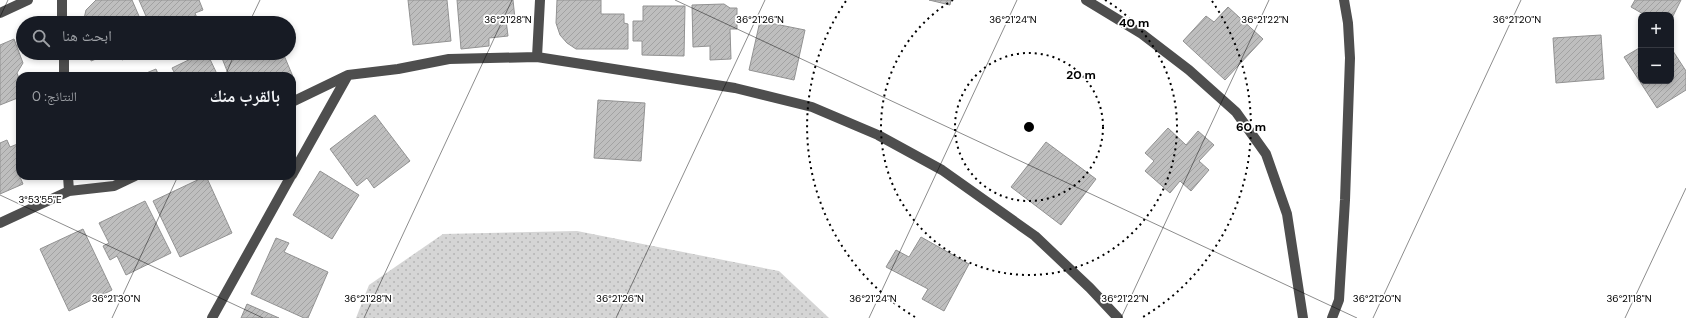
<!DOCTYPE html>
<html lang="ar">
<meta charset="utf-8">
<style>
:root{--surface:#171b24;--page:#242831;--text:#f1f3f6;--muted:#9ea1a6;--line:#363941}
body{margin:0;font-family:"DM Sans","Noto Naskh Arabic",sans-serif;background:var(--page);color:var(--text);direction:rtl}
.controls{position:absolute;right:12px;top:12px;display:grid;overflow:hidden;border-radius:8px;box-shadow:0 2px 6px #0003}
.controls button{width:36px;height:36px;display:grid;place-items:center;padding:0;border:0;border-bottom:1px solid var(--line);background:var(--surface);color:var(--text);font:20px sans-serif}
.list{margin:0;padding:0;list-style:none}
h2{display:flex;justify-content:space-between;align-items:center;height:52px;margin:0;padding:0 16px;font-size:17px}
h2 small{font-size:13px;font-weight:400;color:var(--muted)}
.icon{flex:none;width:22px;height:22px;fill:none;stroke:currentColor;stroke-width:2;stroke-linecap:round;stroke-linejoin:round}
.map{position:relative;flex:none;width:1686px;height:318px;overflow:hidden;direction:ltr}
.search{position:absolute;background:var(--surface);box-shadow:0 2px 6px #0003;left:16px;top:16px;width:280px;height:44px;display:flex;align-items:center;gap:10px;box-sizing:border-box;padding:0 14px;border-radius:22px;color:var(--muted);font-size:15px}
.panel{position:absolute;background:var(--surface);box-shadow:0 2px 6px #0003;left:16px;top:72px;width:280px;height:108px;border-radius:12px;direction:rtl}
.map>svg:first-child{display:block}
.grass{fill:url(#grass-dots)}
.building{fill:url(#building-hatch);stroke:#929292}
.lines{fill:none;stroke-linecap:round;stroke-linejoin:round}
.minor{stroke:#4e4e4e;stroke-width:10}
.ticks{fill:none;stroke:#000;stroke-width:1;stroke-opacity:0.45}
.ring{fill:none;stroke:#000;stroke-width:2;stroke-dasharray:2 4}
.ticks-label{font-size:10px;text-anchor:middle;fill:#000;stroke:#fff;stroke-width:3.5;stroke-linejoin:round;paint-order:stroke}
.centre{fill:#000;stroke:#fff;stroke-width:2}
.ring-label{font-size:12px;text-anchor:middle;font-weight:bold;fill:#000;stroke:#fff;stroke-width:3.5;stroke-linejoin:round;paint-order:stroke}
</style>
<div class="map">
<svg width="1686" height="318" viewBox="0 0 1686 318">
<defs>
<pattern id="grass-dots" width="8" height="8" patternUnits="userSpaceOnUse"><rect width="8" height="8" fill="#d5d5d5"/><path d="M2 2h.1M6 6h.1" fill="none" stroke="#b5b5b5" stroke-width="1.8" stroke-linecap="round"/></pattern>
<pattern id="building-hatch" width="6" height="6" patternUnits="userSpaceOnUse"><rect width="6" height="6" fill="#bebebe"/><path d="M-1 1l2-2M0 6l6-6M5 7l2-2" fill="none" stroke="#a2a2a2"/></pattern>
</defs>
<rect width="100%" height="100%" fill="#fff"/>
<path class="grass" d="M577 231 779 271 829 318H356L369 285 443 234Z"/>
<path class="building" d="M96 0H132L142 23H83L86 10Z
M139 0H199L203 10 195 13 199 23H149Z
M408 0H447L451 41 413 45Z
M457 0H513L515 19 506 20 508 36 489 38V46L461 49Z
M557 0H601V14H624V23L628 24V49H576L567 43 560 35 556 23Z
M929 0H951L950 5Z
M1635 0H1681L1671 20V15H1645L1631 7Z
M724 4 730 8H737V29H730L731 59 710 60V46L693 47 692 5Z
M643 6H685L684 56 642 55V41H633V21H643Z
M1228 7 1263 39 1225 80 1183 41 1206 16 1214 22Z
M760 21 805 30 794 80 749 70Z
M1601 35 1604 79 1556 83 1553 38Z
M14 39 23 63 17 73 20 81V97L0 105V45Z
M1641 47V81H1671V48L1686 71V90L1657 108 1624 57Z
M90 53H111L91 61Z
M119 53H139L122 60Z
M203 53H207L218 76H176L172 68Z
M220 53H283L294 79 292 81V76H229Z
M156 69 159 76H139Z
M598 100 645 103 641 161 594 158Z
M375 115 410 161 374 188 367 178 357 186 330 149Z
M1168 128 1186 145 1198 131 1214 145 1199 161 1209 170 1191 191 1180 181 1170 193 1145 171 1154 161 1145 153Z
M7 140 10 147 20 143V171L18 172 23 184 0 194V143Z
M1046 142 1096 179 1061 225 1011 187Z
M320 171 359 195 332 239 293 215Z
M206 176 232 233 180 257 153 201Z
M145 201 171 253 126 275 117 256 110 260 103 246 109 243 99 223Z
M83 229 112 290 69 311 40 249Z
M921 237 969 264 944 311 922 299 928 289 886 267 896 250 909 257Z
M276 238 289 243 284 252 328 272 308 318H304L251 294Z
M247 304 279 318H241Z"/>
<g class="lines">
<path class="minor" d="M62 0V23
M1086 0 1142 34 1189 70 1236 112 1266 154 1287 214 1303 318
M0 13 28 0
M64 53V76
M537 57 540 0
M292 102 348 75 398 69 449 59 537 57 735 88 812 107 878 135 942 170 1035 236 1090 288 1118 318
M292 175 348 75
M68 176 69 191
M0 223 69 191 114 186 135 176
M212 318 291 176
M1332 318 1339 300 1345 200 1350 58 1348 23 1344 0"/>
</g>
<path class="ticks" d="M675 0 1357 318M0 17 8 0M249 23 260 0M225 76 235 53M0 195 263 318M112 318 178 176M364 318 512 0M616 318 765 0M869 318 1017 0M1121 318 1269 0M1373 318 1521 0M1625 318 1686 188"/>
<g class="ring">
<circle cx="1029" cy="127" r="74"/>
<path d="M1105 0A148 148 0 1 1 953 0"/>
<path d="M915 317A222 222 0 0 1 846 1M1212 1A222 222 0 0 1 1143 317"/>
</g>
<g class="ticks-label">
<text x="508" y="23">36°21'28"N</text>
<text x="760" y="23">36°21'26"N</text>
<text x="1013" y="23">36°21'24"N</text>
<text x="1265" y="23">36°21'22"N</text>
<text x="1517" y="23">36°21'20"N</text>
<text x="40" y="203">3°53'55"E</text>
<text x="116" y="302">36°21'30"N</text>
<text x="368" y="302">36°21'28"N</text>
<text x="620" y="302">36°21'26"N</text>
<text x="873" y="302">36°21'24"N</text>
<text x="1125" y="302">36°21'22"N</text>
<text x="1377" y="302">36°21'20"N</text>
<text x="1629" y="302">36°21'18"N</text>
</g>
<circle cx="1029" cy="127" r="6" class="centre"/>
<g class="ring-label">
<text x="1134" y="27">40 m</text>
<text x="1081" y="79">20 m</text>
<text x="1251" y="131">60 m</text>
</g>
</svg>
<div class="controls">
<button>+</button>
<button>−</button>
</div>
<div class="search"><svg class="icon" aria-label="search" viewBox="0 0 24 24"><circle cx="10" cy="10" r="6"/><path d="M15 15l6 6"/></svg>ابحث هنا</div>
<section class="panel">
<h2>بالقرب منك<small>النتائج: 0</small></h2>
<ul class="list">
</ul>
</section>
</div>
